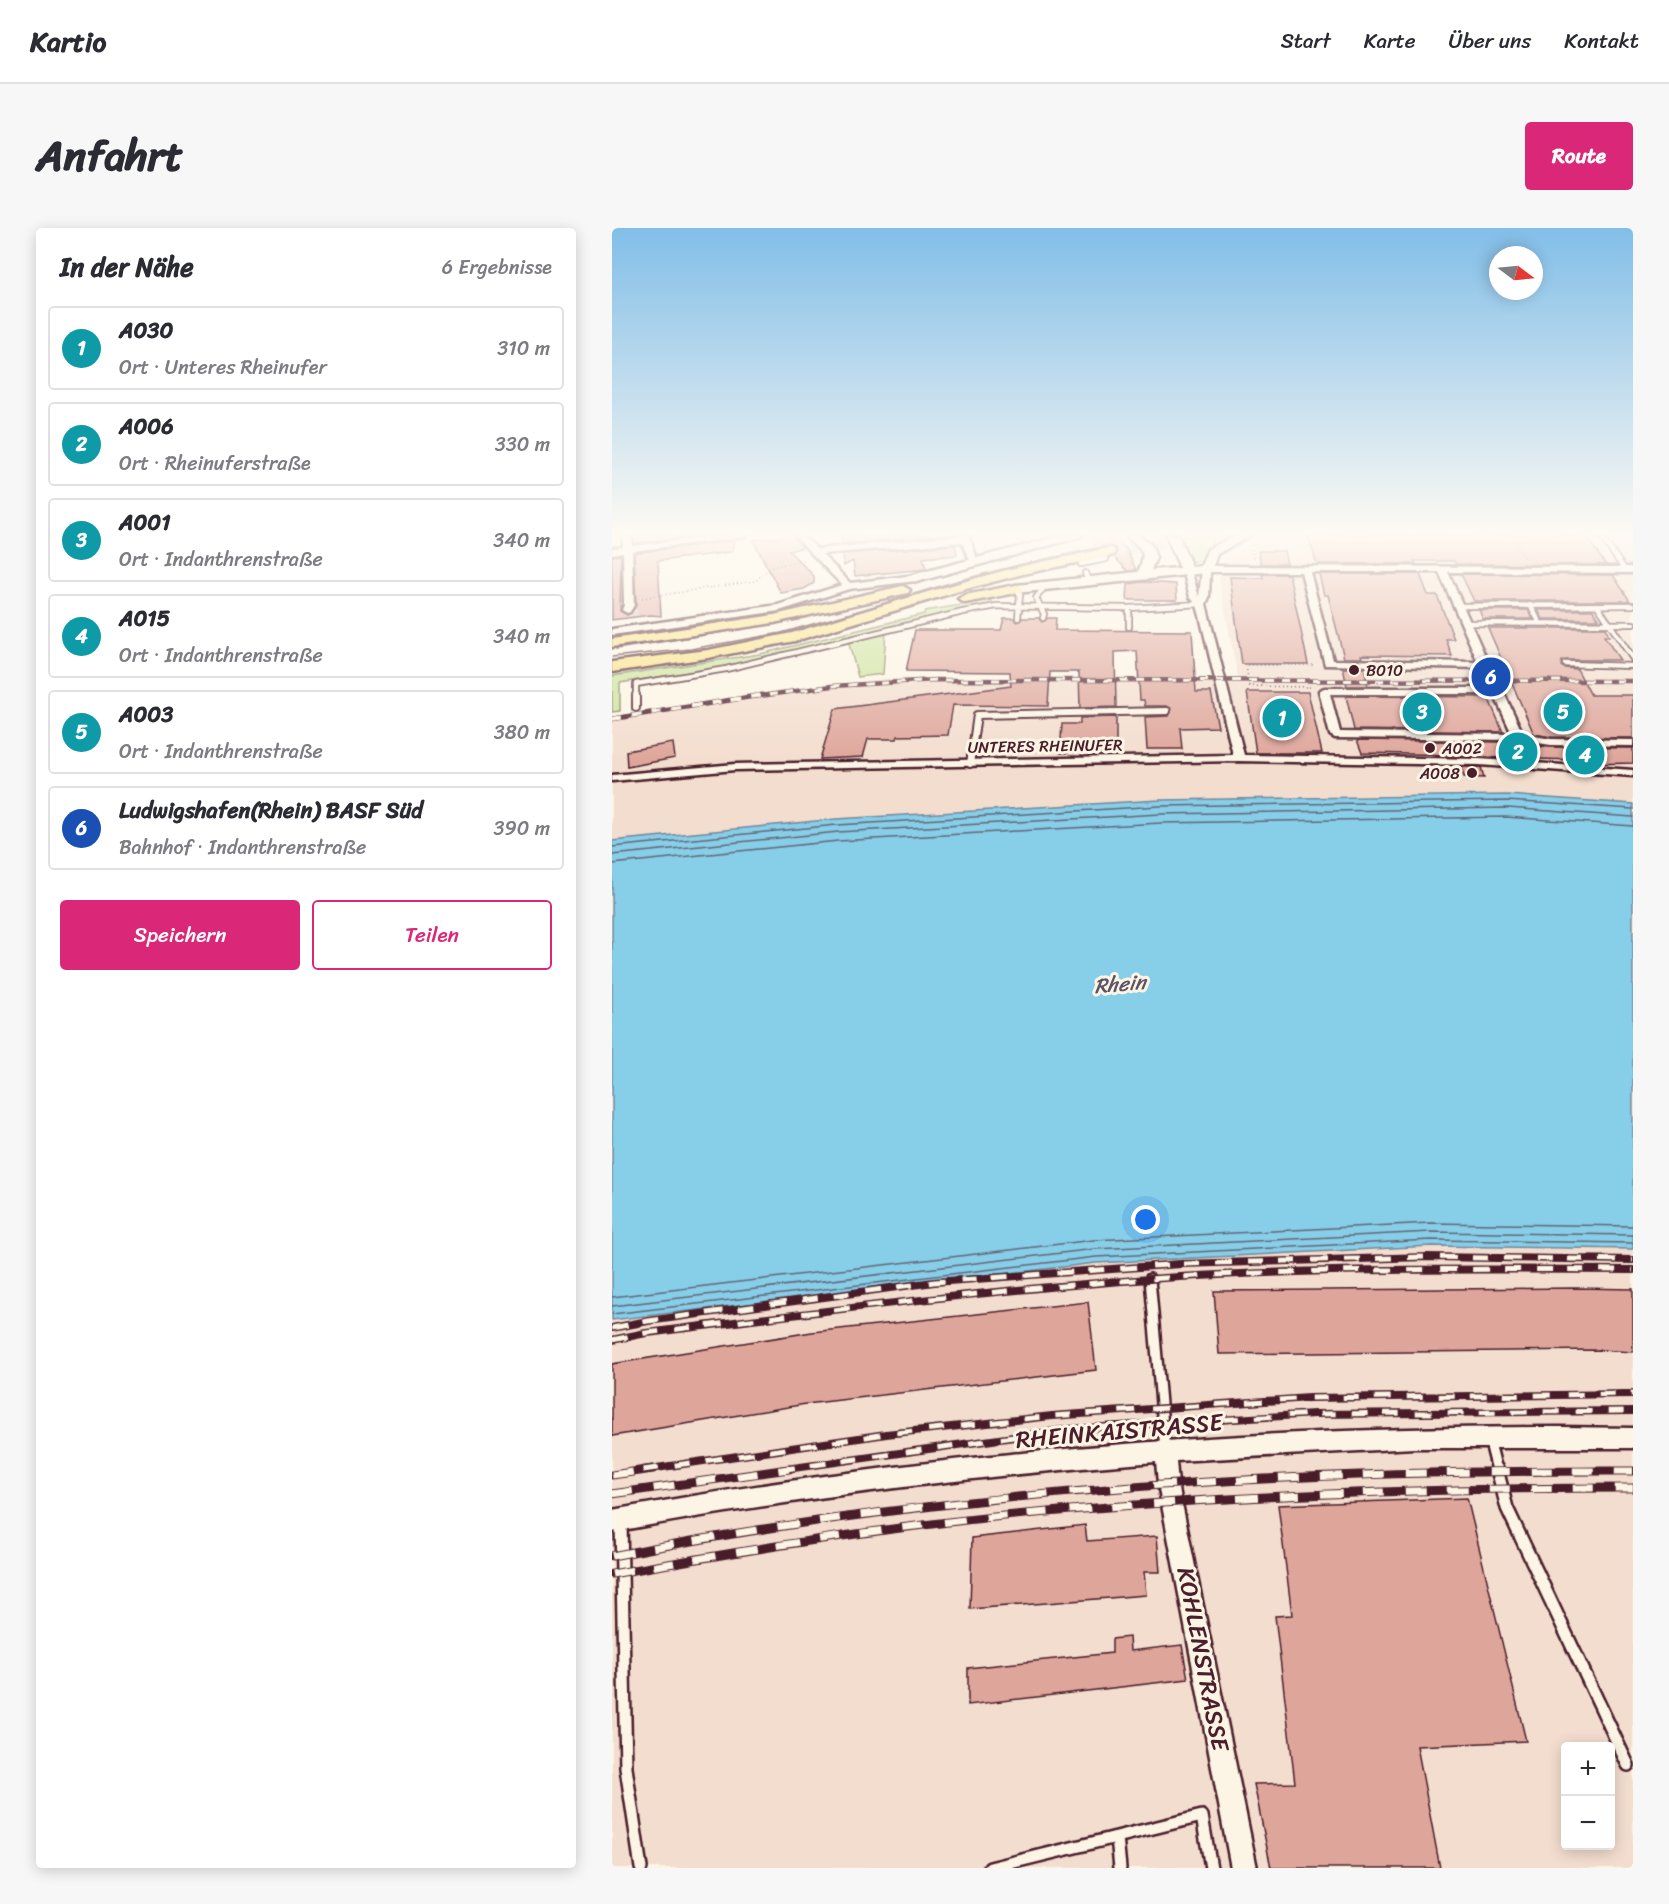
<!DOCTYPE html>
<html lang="de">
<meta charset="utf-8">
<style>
:root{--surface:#fff;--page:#f7f7f7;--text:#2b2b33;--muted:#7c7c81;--line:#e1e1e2;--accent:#db2777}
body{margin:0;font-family:Sriracha,sans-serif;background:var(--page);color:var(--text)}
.controls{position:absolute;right:18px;bottom:18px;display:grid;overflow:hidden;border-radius:6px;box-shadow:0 3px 15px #0003}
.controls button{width:54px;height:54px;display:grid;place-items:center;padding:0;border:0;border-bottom:2px solid var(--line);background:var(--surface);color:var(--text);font:30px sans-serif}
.compass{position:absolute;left:877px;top:18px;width:54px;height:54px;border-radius:50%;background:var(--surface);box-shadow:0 3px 15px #0003;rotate:106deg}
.you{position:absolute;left:534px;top:992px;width:21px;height:21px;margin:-15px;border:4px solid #fff;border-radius:50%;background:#1a73e8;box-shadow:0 0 0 9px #1a73e833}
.badge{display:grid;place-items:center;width:39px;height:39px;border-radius:50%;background:var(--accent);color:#fff;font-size:20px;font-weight:700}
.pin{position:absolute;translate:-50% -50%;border:3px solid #fff;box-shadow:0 2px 6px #0006}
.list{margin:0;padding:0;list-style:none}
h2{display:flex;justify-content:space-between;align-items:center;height:78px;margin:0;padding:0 24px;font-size:26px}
h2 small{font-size:20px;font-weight:400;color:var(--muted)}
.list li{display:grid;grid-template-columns:39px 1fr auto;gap:18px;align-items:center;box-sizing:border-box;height:84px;margin:0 12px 12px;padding:0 12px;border:2px solid var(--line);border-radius:6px}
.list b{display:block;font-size:22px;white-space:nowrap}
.list p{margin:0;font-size:20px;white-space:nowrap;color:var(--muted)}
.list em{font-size:20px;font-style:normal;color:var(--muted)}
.actions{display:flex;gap:12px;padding:18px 24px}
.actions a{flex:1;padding:14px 0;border:2px solid var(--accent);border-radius:6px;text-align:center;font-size:21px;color:var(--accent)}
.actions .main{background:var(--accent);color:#fff}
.map{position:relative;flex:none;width:1021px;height:1640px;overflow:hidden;border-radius:6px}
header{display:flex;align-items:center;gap:36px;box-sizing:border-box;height:84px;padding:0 30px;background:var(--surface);border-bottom:2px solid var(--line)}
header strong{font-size:28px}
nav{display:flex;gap:33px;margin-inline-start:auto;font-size:21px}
.intro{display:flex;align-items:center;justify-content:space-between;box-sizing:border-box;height:144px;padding:0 36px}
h1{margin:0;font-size:42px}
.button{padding:15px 27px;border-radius:6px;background:var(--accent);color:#fff;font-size:21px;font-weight:700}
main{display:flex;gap:36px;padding:0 36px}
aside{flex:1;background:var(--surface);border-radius:6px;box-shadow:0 3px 15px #0003}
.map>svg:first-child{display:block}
.built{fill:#f3ddce;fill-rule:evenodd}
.green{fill:#cae399;stroke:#8a8162;stroke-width:1.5}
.water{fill:#87cee8;stroke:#6f889c;stroke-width:1.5}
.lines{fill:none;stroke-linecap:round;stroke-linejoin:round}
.shore{stroke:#626577;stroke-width:1.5}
.building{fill:#dea59a;stroke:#4a1f2b;stroke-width:1.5}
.street-tunnel{stroke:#d8cac0;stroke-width:9;stroke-dasharray:9 4.5;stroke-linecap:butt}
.primary-tunnel{stroke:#d8cac0;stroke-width:14;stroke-dasharray:14 7;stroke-linecap:butt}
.lane-far3-casing{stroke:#4a1f2b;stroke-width:8}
.lane-far2-casing{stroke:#4a1f2b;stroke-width:10}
.lane-far1-casing{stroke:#4a1f2b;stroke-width:14}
.lane-casing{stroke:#4a1f2b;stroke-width:16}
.street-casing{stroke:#4a1f2b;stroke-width:5}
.secondary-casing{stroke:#4a1f2b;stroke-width:5}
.primary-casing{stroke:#4a1f2b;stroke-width:5}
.path{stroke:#4a1f2b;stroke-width:1.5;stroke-dasharray:1 3;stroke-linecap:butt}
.lane-far3{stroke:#fcf5e5;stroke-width:4.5}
.lane-far2{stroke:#fcf5e5;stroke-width:6}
.lane-far1{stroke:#fcf5e5;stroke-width:9}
.lane{stroke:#fcf5e5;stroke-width:11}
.street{fill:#fcf5e5;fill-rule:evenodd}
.secondary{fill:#fcf5e5;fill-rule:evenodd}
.primary{fill:#f9e181;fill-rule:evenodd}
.tram{stroke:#4a1f2b;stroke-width:1.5}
.rail-far3-casing{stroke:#4a1f2b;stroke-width:4.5}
.rail-far2-casing{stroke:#4a1f2b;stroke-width:5}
.rail-far1-casing{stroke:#4a1f2b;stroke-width:8}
.rail-casing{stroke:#4a1f2b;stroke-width:9}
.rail-far3{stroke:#fcf5e5;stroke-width:3;stroke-dasharray:8;stroke-linecap:butt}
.rail-far2{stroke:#fcf5e5;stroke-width:4;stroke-dasharray:10;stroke-linecap:butt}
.rail-far1{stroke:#fcf5e5;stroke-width:5;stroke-dasharray:16;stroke-linecap:butt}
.rail{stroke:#fcf5e5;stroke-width:7;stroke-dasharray:21;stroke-linecap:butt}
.poi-dot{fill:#4a1f2b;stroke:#fcf5e5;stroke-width:2}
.labels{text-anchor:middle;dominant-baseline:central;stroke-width:6;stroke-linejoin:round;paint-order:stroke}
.far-poi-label{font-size:16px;fill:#4a1f2b;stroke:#fcf5e5;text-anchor:start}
.far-street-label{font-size:16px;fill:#4a1f2b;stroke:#fcf5e5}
.water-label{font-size:21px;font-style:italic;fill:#5c5464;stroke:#fcf5e5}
.near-street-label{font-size:24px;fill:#4a1f2b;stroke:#fcf5e5}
</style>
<header>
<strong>Kartio</strong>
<nav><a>Start</a><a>Karte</a><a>Über uns</a><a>Kontakt</a></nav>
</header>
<div class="intro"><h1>Anfahrt</h1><a class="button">Route</a></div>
<main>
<aside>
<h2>In der Nähe<small>6 Ergebnisse</small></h2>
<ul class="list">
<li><span class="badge" style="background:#0f9aa8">1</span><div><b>A030</b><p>Ort · Unteres Rheinufer</p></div><em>310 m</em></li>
<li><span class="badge" style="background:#0f9aa8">2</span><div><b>A006</b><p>Ort · Rheinuferstraße</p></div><em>330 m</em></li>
<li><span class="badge" style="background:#0f9aa8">3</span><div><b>A001</b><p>Ort · Indanthrenstraße</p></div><em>340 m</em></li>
<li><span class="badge" style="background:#0f9aa8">4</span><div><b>A015</b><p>Ort · Indanthrenstraße</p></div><em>340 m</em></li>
<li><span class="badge" style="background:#0f9aa8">5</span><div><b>A003</b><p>Ort · Indanthrenstraße</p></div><em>380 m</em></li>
<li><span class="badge" style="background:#1a4fb4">6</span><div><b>Ludwigshafen(Rhein) BASF Süd</b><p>Bahnhof · Indanthrenstraße</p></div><em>390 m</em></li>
</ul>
<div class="actions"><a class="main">Speichern</a><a>Teilen</a></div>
</aside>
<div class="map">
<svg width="1021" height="1640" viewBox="0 0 1021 1640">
<rect width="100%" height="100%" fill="#fcf5e5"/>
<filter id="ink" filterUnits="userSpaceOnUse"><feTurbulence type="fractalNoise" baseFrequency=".0167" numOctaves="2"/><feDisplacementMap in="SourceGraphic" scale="12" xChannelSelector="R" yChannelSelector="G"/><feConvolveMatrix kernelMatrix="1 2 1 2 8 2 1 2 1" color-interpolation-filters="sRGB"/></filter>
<g filter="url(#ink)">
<path class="built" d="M663 307H1021V576L895 567 548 572 0 613V488L170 462 272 451 626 450 607 351 610 337 617 328 628 320 642 313Z
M820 1018 1021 1021V1640H0V1092L484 1035ZM954 1518H999V1618H954Z"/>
<path class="green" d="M565 308 599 309 602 310 593 331 576 335Z
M380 372 381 376 274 403 271 446 246 449 235 409 110 439 8 455V483L0 484V448L148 426 312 386 313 383Z"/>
<path class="water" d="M895 567 1021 576V1021L820 1018 484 1035 0 1092V613L224 591 548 572Z"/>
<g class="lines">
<path class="shore" d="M0 619 225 597 548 578 895 573 1021 581
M0 627 226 604 549 586 895 580 1021 589
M0 636 226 613 549 595 894 589 1021 598
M0 1069 482 1012 819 995 1021 998
M0 1078 483 1021 819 1004 1021 1007
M0 1086 484 1029 819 1012 1021 1015"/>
</g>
<path class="building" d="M21 307H97L22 315Z
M180 307 191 319 177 323 202 348V355L192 361 169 365 141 312Z
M229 307H335L230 316Z
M696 307H973L994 337 844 336 842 333H802L804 336H705Z
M502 311 514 320 524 342 516 343 502 329 505 325 502 319H491L485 314Z
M121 313V322L119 324 46 333 49 388 39 387 0 392V328L9 327 8 383 16 387 20 385 24 377 22 325Z
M343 317 345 327 311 330 314 341 243 348 241 333 232 338 231 326Z
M646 323H672L675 336H649Z
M650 346H677L696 436H630L618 349 651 350Z
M707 346H808L816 367H825L842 411H834L840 428 749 427 750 430H732L716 367H712Z
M849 346 1001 347 1018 373H862Z
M531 354 564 356 565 372H515L516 356Z
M867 382H916L921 391H871Z
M926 382H981L987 391H931Z
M392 390H402L406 394 411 390H427L430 394 436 390H444L443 402 580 403 584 464H599L606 499 568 500 570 521H535L533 489 557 488 560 481 555 478H533L532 472H528L525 423 503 424 504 479 468 480 467 444H438L436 478 341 477 336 507 286 508 285 511H256L251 529 208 531 223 481 399 458 398 444 294 443 303 402H389Z
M876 400H993L997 408H992L1008 432H953L950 433 949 438 952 440 965 441 979 467H1021V510L939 509 922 506Z
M731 440H752L756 458H735Z
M635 464H696L710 525H644Z
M734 468 876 469 891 504 742 502Z
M504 489V524L448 525 450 496H468V490Z
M745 512 895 514 896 517 939 519 1021 520V535L977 536 968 532 889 530 847 528 846 527 750 525Z
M61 515 63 530 15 539 14 523Z
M849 539H869L872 550 852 549Z
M966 1060 1021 1061V1124L988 1122 607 1126 602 1063Z
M476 1074 484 1142 194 1176 0 1208V1136L200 1104Z
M855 1270 914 1513 805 1518 828 1640H659L642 1556 683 1555 663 1388 680 1387 666 1277Z
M473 1297 475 1313 545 1308 548 1344H532L534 1367 358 1381 360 1310Z
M517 1409 518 1423 570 1417 576 1451 356 1477V1440L500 1425V1411Z"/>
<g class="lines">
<path class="street-tunnel" d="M21 381V388"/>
<path class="primary-tunnel" d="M481 312 507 307
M497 324 581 307"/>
<g class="lane-far3-casing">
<path id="lane-far3" d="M988 307 1013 342
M469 336 494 331
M473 345 476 352
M404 361 408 366 406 390
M918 377 928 395
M985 377 1021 431
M845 378 1021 377
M517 380V399
M431 390 432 386 424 370 434 357
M853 395 1021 396
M953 436 1021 438
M24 469V456L114 441 351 384 385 378 517 380 589 376"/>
</g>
<g class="lane-far2-casing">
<path id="lane-far2" d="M24 467V480
M358 536 365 487 555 483"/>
</g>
<g class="lane-far1-casing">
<path id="lane-far1" d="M538 1051 553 1221
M877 1211 885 1242"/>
</g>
<g class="lane-casing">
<path id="lane" d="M885 1241 895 1280 1016 1537
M9 1295 14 1540 29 1640
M505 1609 508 1640
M378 1640 590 1588 599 1640"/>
</g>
<g class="street-casing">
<path id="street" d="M11 307H19L20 318 114 307H136L132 309 20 323 22 377 18 384 15 385 10 382 12 377 11 324 0 326V320L11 319Z
M182 307H190L205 321 356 307 366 333 359 335 350 314 210 326 238 355 304 347 308 350 304 353 237 361 167 383 0 407V401L166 377 230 357Z
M594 338 1021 339V345L836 344 877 437 872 440 713 437 689 344H598L597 369 594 376 632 527 867 531 1021 542V548L867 537 627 533 123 542 0 553V547L123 536 621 527 588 388 585 377 578 369 571 342 575 339 579 342 587 369 590 341ZM698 344H827L866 434 721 432Z
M712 460H886L891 463 911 506 939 511 1021 512V518L939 517 907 512 723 510 718 507 707 463ZM718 466H882L900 506 728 504Z
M948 1199 1021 1200V1220H802L564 1233 566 1256 645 1640H619L546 1256 544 1234C361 1248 180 1270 0 1304V1282C313 1225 631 1199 948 1199Z"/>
</g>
<g class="secondary-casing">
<path id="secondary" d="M452 307H470L468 309 308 353 304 354 298 350 300 347Z
M514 307H527L540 318 544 330 539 342 568 340 554 307H566L580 339 589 338 596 321 625 307H639L605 326 600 341 594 345 404 365 398 361 404 357 526 344C536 320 529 323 514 307Z"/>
</g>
<g class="primary-casing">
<path id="primary" d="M497 320 502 321 503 324 502 327 411 346 354 361 183 413 96 430 0 444V434L96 422 180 405 344 355 410 338Z
M404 357 409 358 411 361 409 364 353 375 346 371 353 367Z
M291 358 298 362 296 365 162 395 0 419V411L162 387Z"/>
</g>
<path class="path" d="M900 307 913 331
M648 309 656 307
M640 317 641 331
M30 370 143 353 159 339 194 332
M880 447H893
M698 459 637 458 634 437H703"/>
<use href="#lane-far3" class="lane-far3"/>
<use href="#lane-far2" class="lane-far2"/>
<use href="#lane-far1" class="lane-far1"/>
<use href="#lane" class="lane"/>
<use href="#street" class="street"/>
<use href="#secondary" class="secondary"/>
<use href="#primary" class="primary"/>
<path class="tram" d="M4 421 187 392
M0 429 79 421 169 405 411 336 489 319"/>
<g class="rail-far3-casing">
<path id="rail-far3" d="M141 469 220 458 324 452 1021 453"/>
</g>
<g class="rail-far2-casing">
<path id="rail-far2" d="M0 491 150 467"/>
</g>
<g class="rail-far1-casing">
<path id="rail-far1" d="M0 1100 36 1093 322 1054 569 1036 815 1029 1021 1032
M0 1112 34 1105C212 1083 390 1060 568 1049 719 1040 870 1041 1021 1042
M31 1242 274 1206 440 1188 697 1170 1021 1166
M167 1242 458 1201 702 1186 1021 1183"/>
</g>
<g class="rail-casing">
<path id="rail" d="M0 1247 41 1241
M0 1266 177 1241
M0 1328C335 1261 680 1242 1021 1243
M0 1346C127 1323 254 1302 382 1289 595 1268 807 1260 1021 1260"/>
</g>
<use href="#rail-far3" class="rail-far3"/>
<use href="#rail-far2" class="rail-far2"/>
<use href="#rail-far1" class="rail-far1"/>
<use href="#rail" class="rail"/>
</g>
</g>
<linearGradient id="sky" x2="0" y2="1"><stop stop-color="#81bee8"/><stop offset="0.57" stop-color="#fefaf3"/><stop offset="1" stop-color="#fefaf3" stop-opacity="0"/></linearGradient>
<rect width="1021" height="536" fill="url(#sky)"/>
<g class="poi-dot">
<circle cx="742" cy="442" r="6"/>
<circle cx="818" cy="520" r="6"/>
<circle cx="860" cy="545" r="6"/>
</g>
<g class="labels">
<g class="far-poi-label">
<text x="754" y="442">B010</text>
<text x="830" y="520">A002</text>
<text x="848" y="545" text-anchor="end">A008</text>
</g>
<g class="far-street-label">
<text transform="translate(433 518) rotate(-1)">UNTERES RHEINUFER</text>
</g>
<g class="water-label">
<text transform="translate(508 756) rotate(-5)">Rhein</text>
</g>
<g class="near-street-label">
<text transform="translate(507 1203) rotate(-5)">RHEINKAISTRASSE</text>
<text transform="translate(591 1431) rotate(79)">KOHLENSTRASSE</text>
</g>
</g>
</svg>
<div class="controls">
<button>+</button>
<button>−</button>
</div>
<svg class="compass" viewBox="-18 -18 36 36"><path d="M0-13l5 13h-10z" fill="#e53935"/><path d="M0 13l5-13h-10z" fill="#7c7c81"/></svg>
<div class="you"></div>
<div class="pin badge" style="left:670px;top:490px;background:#0f9aa8">1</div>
<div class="pin badge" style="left:906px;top:524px;background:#0f9aa8">2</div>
<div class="pin badge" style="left:810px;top:484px;background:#0f9aa8">3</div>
<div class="pin badge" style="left:973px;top:527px;background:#0f9aa8">4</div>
<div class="pin badge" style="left:951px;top:484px;background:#0f9aa8">5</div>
<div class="pin badge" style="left:879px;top:449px;background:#1a4fb4">6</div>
</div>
</main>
